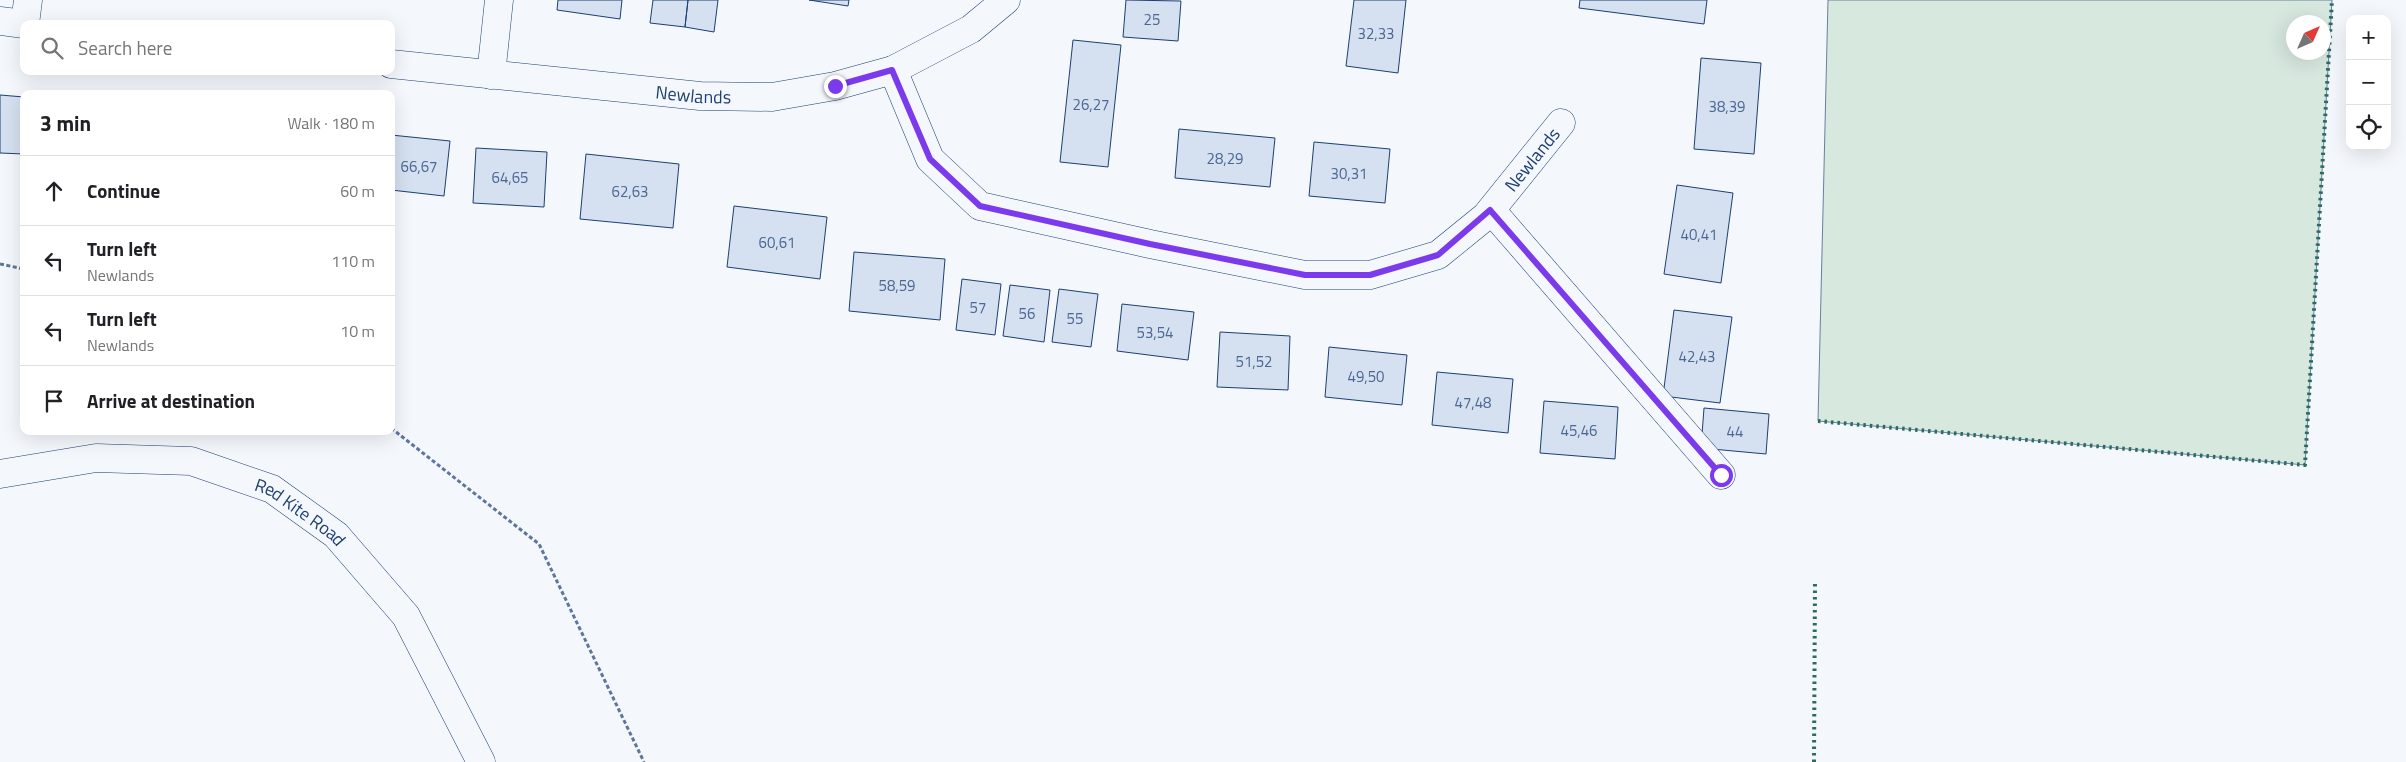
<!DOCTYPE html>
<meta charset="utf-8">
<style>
:root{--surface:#fff;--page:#f2f2f2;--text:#202124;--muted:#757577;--line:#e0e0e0}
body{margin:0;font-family:"Titillium Web",sans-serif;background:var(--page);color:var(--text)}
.controls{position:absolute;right:15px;top:15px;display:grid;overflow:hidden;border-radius:10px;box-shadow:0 5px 20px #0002}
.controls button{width:45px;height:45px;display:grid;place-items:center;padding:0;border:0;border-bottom:1px solid var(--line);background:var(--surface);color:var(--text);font:25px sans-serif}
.compass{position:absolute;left:2286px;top:15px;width:45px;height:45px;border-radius:50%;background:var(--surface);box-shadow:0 5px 20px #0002;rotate:45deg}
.stop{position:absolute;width:15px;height:15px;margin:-11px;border:4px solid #7c3aed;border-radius:50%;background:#fff}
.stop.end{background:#7c3aed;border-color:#fff;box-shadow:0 1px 5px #0008}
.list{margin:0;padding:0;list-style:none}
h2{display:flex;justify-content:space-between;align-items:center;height:65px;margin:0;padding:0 20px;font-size:21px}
h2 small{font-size:16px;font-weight:400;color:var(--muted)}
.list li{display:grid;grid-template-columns:32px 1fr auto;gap:15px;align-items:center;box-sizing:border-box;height:70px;padding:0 20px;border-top:1px solid var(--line)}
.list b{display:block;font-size:19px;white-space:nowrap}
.list p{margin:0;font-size:16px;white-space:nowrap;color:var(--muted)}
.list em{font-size:16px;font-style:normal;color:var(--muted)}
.icon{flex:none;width:28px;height:28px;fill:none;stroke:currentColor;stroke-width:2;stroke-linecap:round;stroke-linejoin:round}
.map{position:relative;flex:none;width:2406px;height:762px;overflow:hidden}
.search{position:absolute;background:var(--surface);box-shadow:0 5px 20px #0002;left:20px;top:20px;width:375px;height:55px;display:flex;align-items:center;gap:12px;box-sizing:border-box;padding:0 18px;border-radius:10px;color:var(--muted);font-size:19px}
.panel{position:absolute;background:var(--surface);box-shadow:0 5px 20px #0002;left:20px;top:90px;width:375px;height:345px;border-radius:10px}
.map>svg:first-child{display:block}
.green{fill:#d7e8df;stroke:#687fa3;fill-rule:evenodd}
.building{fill:#d5e0f0;stroke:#1d3f73}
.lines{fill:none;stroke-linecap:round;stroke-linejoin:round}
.minor-casing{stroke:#1d3f73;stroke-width:29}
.path{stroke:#5e769c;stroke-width:3;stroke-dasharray:4 2.5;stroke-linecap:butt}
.minor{stroke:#f4f7fb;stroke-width:28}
.hedge{stroke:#2c6c60;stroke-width:4;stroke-dasharray:2.5 4;stroke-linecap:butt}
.route{stroke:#7c3aed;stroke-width:6}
.labels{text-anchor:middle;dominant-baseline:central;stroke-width:4;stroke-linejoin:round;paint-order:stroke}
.number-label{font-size:15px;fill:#4b6792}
.street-label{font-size:18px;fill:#1d3f73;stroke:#f4f7fb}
</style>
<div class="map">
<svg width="2406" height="762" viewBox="0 0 2406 762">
<rect width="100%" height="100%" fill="#f4f7fb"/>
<path class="green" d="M1828 0H2332L2305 465 1818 421ZM2294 22H2324V52H2294Z"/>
<path class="building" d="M558 0H622L620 19 557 10Z
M653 0H688L685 27 650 23Z
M688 0H718L714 32 685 27Z
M809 0H849L848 6Z
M1126 0 1181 1 1178 41 1123 37Z
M1354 0H1406L1398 73 1346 66Z
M1580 0H1707L1704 24 1579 8Z
M1073 40 1121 45 1108 167 1060 162Z
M1701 58 1761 63 1754 154 1694 149Z
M0 95 24 97V154L0 153Z
M1179 129 1275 138 1270 187 1175 178Z
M391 135 450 141 444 196 391 190Z
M1314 142 1390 149 1385 203 1309 196Z
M476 148 547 152 544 207 473 203Z
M586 154 679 164 673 228 580 219Z
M1677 185 1733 193 1721 283 1664 274Z
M734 206 827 217 820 279 727 267Z
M854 252 945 259 940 320 849 311Z
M962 279 1001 284 995 335 956 330Z
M1010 285 1050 290 1044 342 1003 336Z
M1059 289 1098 294 1091 347 1052 342Z
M1122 304 1194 312 1188 360 1117 351Z
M1674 310 1732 317 1720 403 1663 396Z
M1220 332 1290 336 1288 390 1217 387Z
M1329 347 1407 355 1402 405 1325 397Z
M1437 372 1513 379 1508 433 1432 425Z
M1544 401 1618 407 1615 459 1540 453Z
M1704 408 1769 414 1766 454 1701 448Z"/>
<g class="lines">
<g class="minor-casing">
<g id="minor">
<path d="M0 21 24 24"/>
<path d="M25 24 28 0"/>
<path id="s1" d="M391 64 700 96 772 97 835 86 893 70 971 29 1006 0"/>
<path id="s2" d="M893 70 930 159 980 206 1150 244 1305 275H1370L1438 255 1486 216 1561 123"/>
<path d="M491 75 499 0"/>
<path d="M1491 210 1721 475"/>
<path id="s3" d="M0 474 96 458 191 461 272 489 336 535 406 616 481 762"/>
</g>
</g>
<path class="path" d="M0 264 24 269
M391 428 539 544 644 762"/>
<use href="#minor" class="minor"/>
<path class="hedge" d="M1818 421 2305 465 2332 0
M1814 762 1815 580"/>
</g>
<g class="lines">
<path class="route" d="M835 86 892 70 930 159 980 206 1150 244 1305 275H1370L1438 255 1490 210 1721 475"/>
</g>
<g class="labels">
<g class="number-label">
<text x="1152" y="19">25</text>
<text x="1376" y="33">32,33</text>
<text x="1091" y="104">26,27</text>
<text x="1727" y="106">38,39</text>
<text x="1225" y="158">28,29</text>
<text x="419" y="166">66,67</text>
<text x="1349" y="173">30,31</text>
<text x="510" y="177">64,65</text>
<text x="630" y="191">62,63</text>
<text x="1699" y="234">40,41</text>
<text x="777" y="242">60,61</text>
<text x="897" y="285">58,59</text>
<text x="978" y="307">57</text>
<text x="1027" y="313">56</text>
<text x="1075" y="318">55</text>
<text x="1155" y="332">53,54</text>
<text x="1697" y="356">42,43</text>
<text x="1254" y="361">51,52</text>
<text x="1366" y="376">49,50</text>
<text x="1473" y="402">47,48</text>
<text x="1579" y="430">45,46</text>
<text x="1735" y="431">44</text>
</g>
<g class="street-label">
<text stroke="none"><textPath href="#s1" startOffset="304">Newlands</textPath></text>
<text stroke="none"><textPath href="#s2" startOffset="768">Newlands</textPath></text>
<text stroke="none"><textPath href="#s3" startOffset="314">Red Kite Road</textPath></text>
</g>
</g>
</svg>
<div class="controls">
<button>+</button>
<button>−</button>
<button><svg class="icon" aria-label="locate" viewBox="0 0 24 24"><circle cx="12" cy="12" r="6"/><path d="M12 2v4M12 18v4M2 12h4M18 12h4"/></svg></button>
</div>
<svg class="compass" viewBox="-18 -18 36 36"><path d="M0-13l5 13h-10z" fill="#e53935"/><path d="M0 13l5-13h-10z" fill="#757577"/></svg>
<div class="stop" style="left:1721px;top:475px"></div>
<div class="stop end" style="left:835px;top:86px"></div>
<div class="search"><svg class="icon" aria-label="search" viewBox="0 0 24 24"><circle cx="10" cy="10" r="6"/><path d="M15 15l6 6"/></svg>Search here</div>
<section class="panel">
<h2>3 min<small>Walk · 180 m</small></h2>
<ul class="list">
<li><svg class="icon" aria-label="ahead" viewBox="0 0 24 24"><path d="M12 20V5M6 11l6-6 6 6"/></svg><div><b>Continue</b></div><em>60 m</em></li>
<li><svg class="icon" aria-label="left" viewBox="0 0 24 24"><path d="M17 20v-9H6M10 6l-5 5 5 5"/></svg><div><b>Turn left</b><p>Newlands</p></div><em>110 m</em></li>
<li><svg class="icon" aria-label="left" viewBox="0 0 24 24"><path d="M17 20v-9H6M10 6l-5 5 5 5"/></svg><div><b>Turn left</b><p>Newlands</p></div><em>10 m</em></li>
<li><svg class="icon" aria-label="arrive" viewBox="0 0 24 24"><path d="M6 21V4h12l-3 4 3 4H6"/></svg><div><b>Arrive at destination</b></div></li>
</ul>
</section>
</div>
